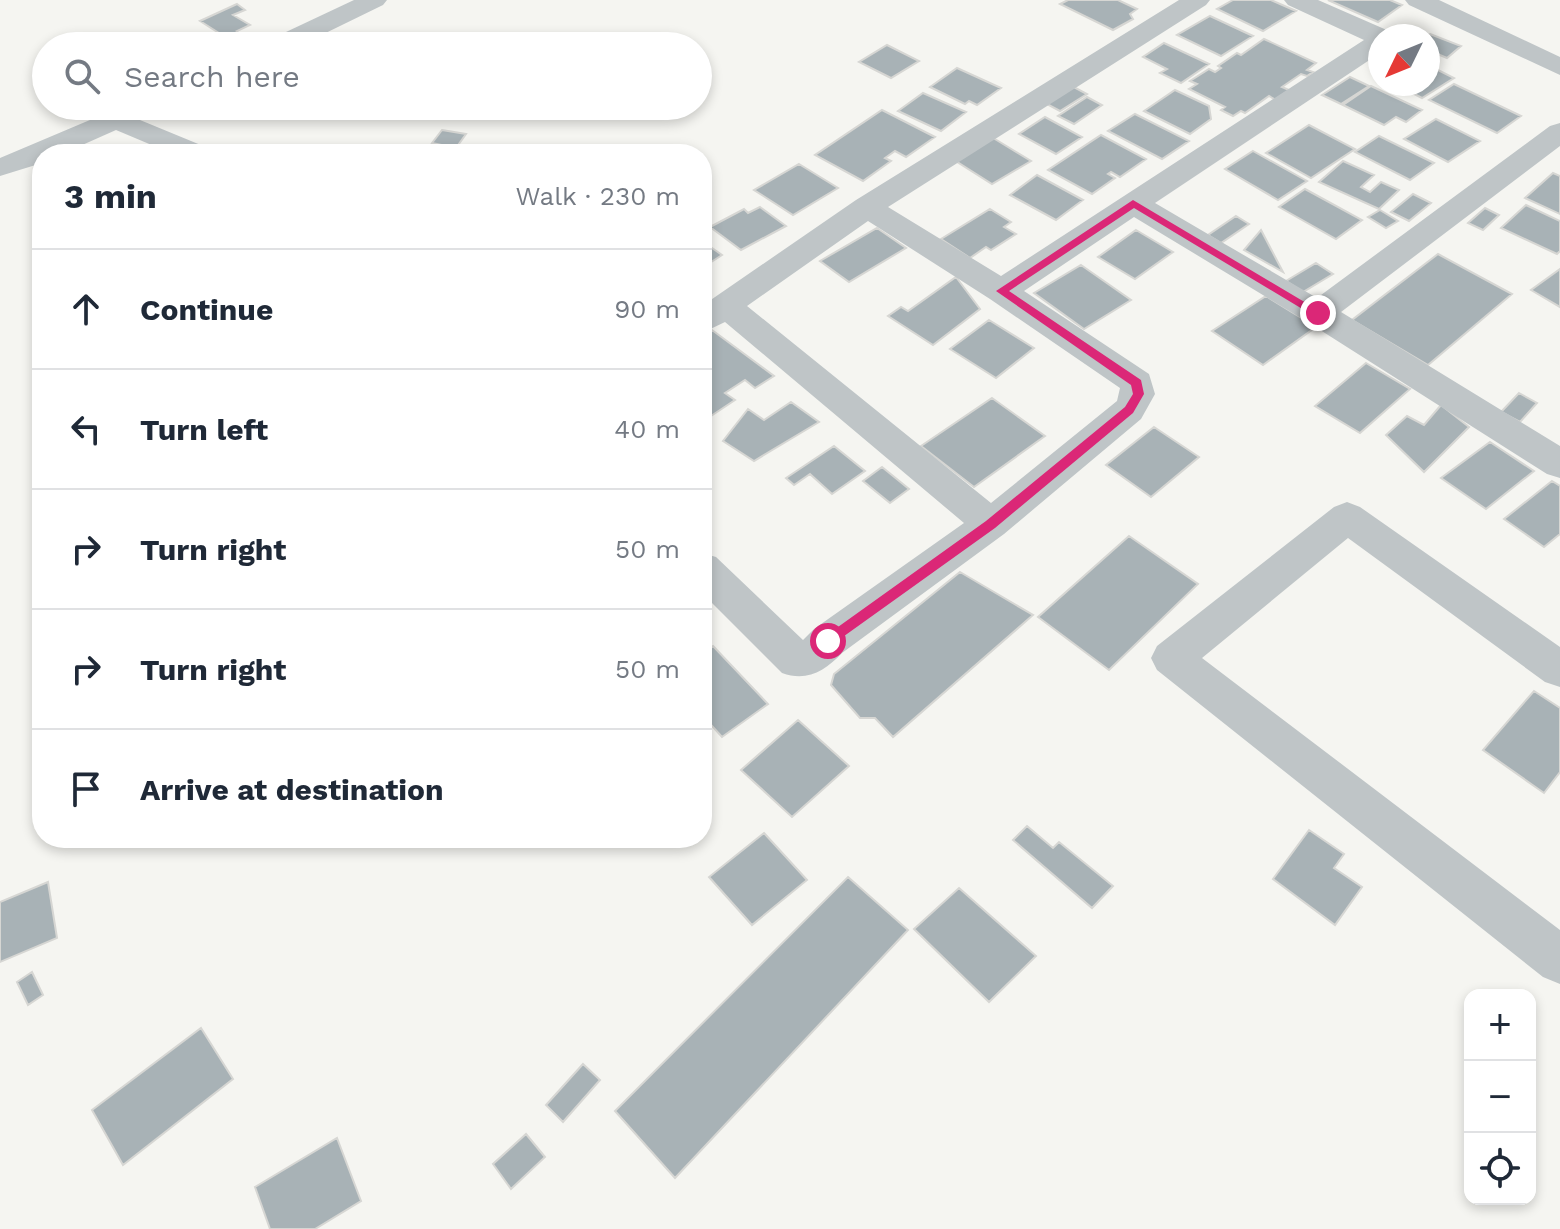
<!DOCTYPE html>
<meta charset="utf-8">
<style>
:root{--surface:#fff;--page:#f2f2f3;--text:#1f2937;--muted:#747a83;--line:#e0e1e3}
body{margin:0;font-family:"Work Sans",sans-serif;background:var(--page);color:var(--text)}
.controls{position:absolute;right:24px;bottom:24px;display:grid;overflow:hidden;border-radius:16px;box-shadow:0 4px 12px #0003}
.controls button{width:72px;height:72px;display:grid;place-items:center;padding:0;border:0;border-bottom:2px solid var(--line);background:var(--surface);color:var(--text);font:40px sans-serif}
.compass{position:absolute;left:1368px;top:24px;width:72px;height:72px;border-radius:50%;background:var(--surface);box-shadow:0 4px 12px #0003;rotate:227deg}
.stop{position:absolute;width:24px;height:24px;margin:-18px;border:6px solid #db2777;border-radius:50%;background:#fff}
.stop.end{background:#db2777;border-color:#fff;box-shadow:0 2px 8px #0008}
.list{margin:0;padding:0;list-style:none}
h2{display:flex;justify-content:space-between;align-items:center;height:104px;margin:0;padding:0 32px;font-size:34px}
h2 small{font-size:26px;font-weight:400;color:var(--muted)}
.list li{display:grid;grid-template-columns:52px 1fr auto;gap:24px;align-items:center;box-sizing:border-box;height:120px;padding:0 32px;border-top:2px solid var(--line)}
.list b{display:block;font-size:30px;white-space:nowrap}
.list em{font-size:26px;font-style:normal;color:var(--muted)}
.icon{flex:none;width:44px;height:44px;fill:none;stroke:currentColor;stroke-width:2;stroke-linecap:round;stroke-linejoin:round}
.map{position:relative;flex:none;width:1560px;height:1229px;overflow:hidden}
.search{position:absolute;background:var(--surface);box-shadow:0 4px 12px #0003;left:32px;top:32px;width:680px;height:88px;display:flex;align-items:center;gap:20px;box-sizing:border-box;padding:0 28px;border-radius:44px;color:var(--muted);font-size:30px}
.panel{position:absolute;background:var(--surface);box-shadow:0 4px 12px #0003;left:32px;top:144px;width:680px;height:704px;border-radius:32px}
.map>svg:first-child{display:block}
.building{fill:#a8b2b6;stroke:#d6d6d3;stroke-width:2}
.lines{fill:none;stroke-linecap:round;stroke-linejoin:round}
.minor{fill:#bfc5c7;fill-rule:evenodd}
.route{fill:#db2777}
</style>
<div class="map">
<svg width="1560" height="1229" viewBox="0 0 1560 1229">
<rect width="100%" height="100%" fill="#f5f5f1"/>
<path class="building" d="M1068 0H1118L1137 9 1130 14 1133 19 1113 30 1060 4Z
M1233 0H1271L1296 11 1263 31 1217 9Z
M1328 0H1390L1402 5 1378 22Z
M237 4 245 10 233 15 250 25 237 31 242 34 230 40 200 21Z
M1210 16 1253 36 1221 56 1177 35Z
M1430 34 1461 46 1447 58 1428 50 1427 36Z
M1264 39 1316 63 1307 70 1313 72 1307 76 1301 74 1282 87 1289 90 1276 100 1269 96 1245 113 1241 111 1233 116 1221 110 1225 107 1189 89 1197 84 1190 81 1209 69 1215 72 1221 68 1218 66 1237 53 1241 55Z
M1164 43 1209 64 1181 83 1160 73 1167 69 1143 57Z
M887 45 919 61 891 78 859 62Z
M1428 65 1454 78 1422 98 1395 84H1428Z
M957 68 1001 88 977 105 969 101 965 104 930 87Z
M1350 77 1369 86 1341 104 1322 95Z
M1454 84 1521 116 1497 133 1429 100Z
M1070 85 1087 94 1060 111 1043 102Z
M1371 86 1422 110 1406 122 1396 117 1384 125 1343 105Z
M1175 90 1209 106 1211 119 1190 134 1144 111Z
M923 93 966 112 941 131 898 111Z
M1087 97 1102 105 1074 124 1058 116Z
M882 110 935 137 906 157 895 151 885 158 891 161 863 181 815 155Z
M1135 114 1189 141 1162 159 1108 131Z
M1045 117 1082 137 1056 154 1019 134Z
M1436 119 1480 141 1448 162 1404 139Z
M1309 125 1355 149 1311 178 1266 153Z
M442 130 466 134 456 148 432 143Z
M1101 135 1146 159 1120 177 1111 172 1108 174 1115 178 1092 194 1048 170Z
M990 136 1031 161 992 184 951 158Z
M1379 136 1434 163 1410 180 1355 152Z
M1253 151 1307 181 1278 200 1225 169Z
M1343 161 1374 175 1361 187 1370 192 1381 182 1399 190 1379 209 1319 182Z
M799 164 838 188 793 215 754 190Z
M1553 173 1560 176V214L1525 198Z
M1037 175 1083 200 1056 220 1010 195Z
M1305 189 1362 220 1336 239 1279 207Z
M1413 194 1431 203 1409 221 1391 212Z
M1526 205 1560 221V251L1557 254 1501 228Z
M760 207 786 226 741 250 710 227 744 209 748 213Z
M1485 208 1499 215 1483 230 1468 223Z
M990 209 1011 222 1004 227 1016 234 991 250 986 247 970 258 941 239Z
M1380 210 1398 221 1386 228 1368 217Z
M1236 216 1249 224 1221 243 1208 235Z
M877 228 906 248 849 282 820 261Z
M1136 230 1173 252 1135 279 1098 257Z
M1261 230 1283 272 1244 250Z
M702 241 722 255 702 268Z
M1438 254 1512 294 1428 365 1352 320Z
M1316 263 1333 274 1303 292 1286 281Z
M1081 265 1131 300 1084 329 1034 293Z
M1560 269V307L1531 290Z
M956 277 980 309 933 345 888 316 901 307 908 311Z
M1266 296 1316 327 1263 365 1212 331Z
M989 320 1034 348 996 378 950 349Z
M712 330 774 376 755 388 745 380 725 393 735 400 702 422V336Z
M1366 363 1410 389 1360 433 1315 406Z
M1519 393 1537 403 1520 422 1501 412Z
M992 398 1045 436 974 487 921 446Z
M791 402 819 422 754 461 723 441 748 409 764 420Z
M1441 405 1469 427 1424 472 1386 435 1407 416 1424 425Z
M1154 427 1199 457 1151 497 1106 465Z
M1490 442 1534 471 1486 509 1441 478Z
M834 446 865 471 832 494 810 474 794 485 786 478Z
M882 467 909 489 890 503 863 481Z
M1552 481 1560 486V534L1544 547 1504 519Z
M1129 536 1198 584 1109 670 1038 617Z
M960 572 1033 615 893 737 875 718H860L831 685 834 674Z
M713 646 768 704 722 737 702 715V653Z
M1534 691 1560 708V772L1544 793 1483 750Z
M798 720 849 766 792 817 741 770Z
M1027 826 1053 848 1059 842 1113 886 1092 908 1013 840Z
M1309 830 1344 854 1334 868 1362 887 1335 925 1273 879Z
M764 833 807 880 752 925 709 877Z
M848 877 908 930 675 1178 615 1111Z
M48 882 57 938 0 962V902Z
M959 888 1036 956 989 1002 914 929Z
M32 972 43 995 28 1005 17 982Z
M201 1028 233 1079 123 1165 92 1110Z
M583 1064 600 1080 563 1122 546 1105Z
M526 1134 545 1157 511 1189 493 1164Z
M337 1138 361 1201 315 1229H270L255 1187Z"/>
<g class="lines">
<path class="minor" d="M354 0H387L383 5 299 46H265L269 40Z
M1179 0H1210L1206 5 888 207 1001 276 1364 40 1288 5 1284 0H1318L1389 31 1392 36H1380V53L1155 203 1317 298 1550 126 1560 123V146L1341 312 1560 446V478L1547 474 1306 321 1134 217 1024 291 1149 374 1155 394 1141 419 1004 534 842 653C825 671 807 682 782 673L702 593V553L716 557 803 640 814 629 964 523 725 322 702 333V306L856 200ZM868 221 990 299 1120 388 1117 401 991 503 747 306Z
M1405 0H1439L1560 57V75L1409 5Z
M123 106H161L157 112 140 120 208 148 213 154H173L116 130 62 154H42V163L0 176V158Z
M1347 502 1360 507 1560 647V687L1545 682 1348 538 1202 658 1560 930V984L1543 977 1157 670 1151 658 1157 646 1334 507Z"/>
</g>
<path class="route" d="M1133 200 1323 313 1314 316 1134 208 1009 291 1141 380 1144 394 1133 413 995 528 833 644H824V637L986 521 1125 407 1133 394 1131 385 996 291Z"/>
</svg>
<div class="controls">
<button>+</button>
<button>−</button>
<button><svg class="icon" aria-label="locate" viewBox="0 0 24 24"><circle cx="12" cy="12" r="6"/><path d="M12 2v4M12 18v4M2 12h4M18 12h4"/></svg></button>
</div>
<svg class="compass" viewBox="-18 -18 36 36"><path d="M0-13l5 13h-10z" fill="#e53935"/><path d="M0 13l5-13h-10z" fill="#747a83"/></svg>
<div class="stop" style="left:828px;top:641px"></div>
<div class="stop end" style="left:1318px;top:313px"></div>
<div class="search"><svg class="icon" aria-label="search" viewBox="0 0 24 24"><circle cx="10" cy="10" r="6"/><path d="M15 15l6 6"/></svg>Search here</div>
<section class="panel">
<h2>3 min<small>Walk · 230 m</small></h2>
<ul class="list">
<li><svg class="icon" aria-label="ahead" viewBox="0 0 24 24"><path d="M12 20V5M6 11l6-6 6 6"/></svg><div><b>Continue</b></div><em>90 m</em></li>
<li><svg class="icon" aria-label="left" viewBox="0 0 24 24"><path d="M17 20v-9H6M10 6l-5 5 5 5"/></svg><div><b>Turn left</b></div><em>40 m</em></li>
<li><svg class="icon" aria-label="right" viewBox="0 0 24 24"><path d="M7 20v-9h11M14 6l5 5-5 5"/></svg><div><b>Turn right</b></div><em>50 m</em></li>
<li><svg class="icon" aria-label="right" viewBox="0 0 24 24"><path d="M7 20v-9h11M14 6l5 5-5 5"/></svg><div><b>Turn right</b></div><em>50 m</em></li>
<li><svg class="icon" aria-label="arrive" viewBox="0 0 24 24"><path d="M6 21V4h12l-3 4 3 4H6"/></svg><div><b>Arrive at destination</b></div></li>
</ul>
</section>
</div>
